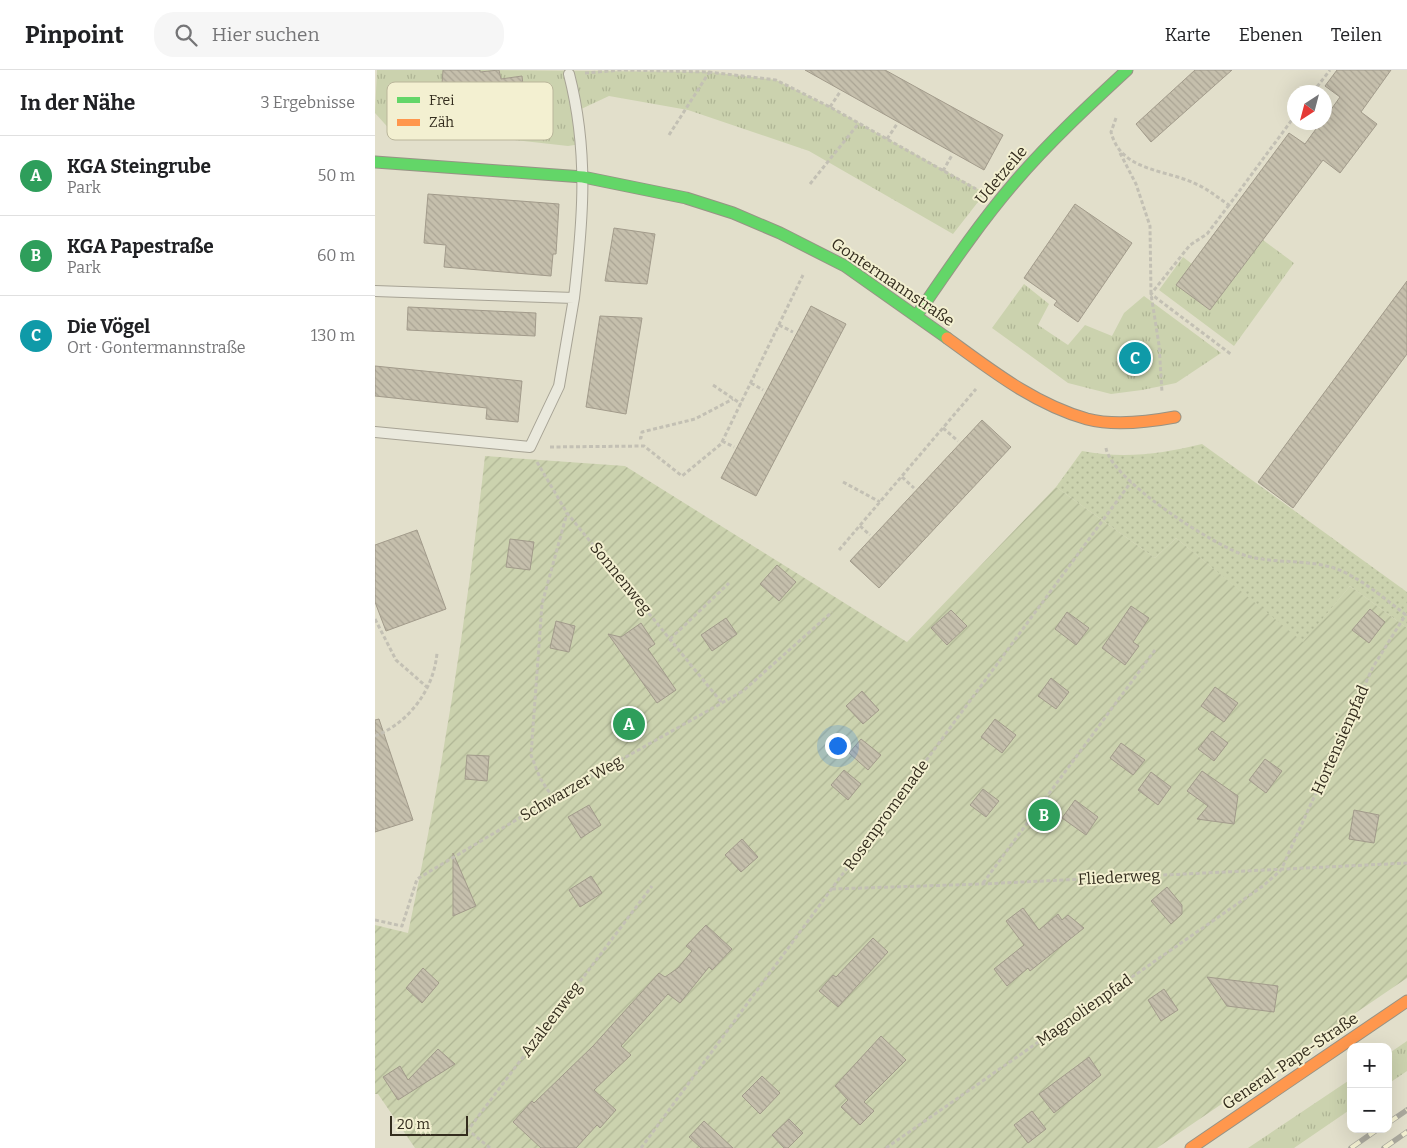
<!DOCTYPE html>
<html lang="de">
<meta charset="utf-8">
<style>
:root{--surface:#fff;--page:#f6f6f6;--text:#202124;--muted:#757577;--line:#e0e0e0;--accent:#d93025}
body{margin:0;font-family:Bitter,serif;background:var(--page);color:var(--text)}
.controls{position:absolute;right:15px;bottom:15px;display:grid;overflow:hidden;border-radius:10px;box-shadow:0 5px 20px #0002}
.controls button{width:45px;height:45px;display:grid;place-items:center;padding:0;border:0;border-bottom:1px solid var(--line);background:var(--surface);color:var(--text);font:25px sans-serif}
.compass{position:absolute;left:912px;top:15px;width:45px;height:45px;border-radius:50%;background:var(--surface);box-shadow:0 5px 20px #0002;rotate:216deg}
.scale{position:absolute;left:15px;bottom:12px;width:78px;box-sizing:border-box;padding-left:5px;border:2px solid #342d1e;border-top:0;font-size:14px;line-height:18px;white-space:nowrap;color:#342d1e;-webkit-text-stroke:4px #f3f0d1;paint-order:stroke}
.you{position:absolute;left:462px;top:675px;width:18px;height:18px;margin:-12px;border:4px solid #fff;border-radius:50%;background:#1a73e8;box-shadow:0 0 0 8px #1a73e833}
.badge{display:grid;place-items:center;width:32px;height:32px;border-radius:50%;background:var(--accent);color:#fff;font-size:16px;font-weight:700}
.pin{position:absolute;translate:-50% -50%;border:2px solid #fff;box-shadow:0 1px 5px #0006}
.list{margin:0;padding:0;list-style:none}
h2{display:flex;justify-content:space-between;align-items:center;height:65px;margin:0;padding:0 20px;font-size:21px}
h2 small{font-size:16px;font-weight:400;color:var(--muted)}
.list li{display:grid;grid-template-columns:32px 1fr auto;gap:15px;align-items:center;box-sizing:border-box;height:80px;padding:0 20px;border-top:1px solid var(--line)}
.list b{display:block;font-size:19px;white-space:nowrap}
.list p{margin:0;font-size:16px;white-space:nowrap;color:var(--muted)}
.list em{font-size:16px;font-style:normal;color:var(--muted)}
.icon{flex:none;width:28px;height:28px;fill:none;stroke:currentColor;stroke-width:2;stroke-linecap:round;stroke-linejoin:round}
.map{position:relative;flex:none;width:1032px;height:1078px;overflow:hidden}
header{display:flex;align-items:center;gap:30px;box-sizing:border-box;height:70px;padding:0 25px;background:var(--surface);border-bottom:1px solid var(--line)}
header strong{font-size:24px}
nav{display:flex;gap:28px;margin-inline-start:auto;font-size:18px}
.search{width:350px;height:45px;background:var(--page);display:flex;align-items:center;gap:12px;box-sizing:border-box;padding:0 18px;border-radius:20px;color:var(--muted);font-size:19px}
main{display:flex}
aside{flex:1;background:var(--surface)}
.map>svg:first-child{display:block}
.grass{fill:url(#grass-tufts)}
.park{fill:url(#park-dots)}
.garden{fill:url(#garden-furrows)}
.building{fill:url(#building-back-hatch);stroke:#a29b8b}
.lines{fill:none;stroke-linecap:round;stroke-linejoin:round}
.lane-casing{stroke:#a7a395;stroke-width:12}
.fast-casing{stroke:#979385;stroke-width:13}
.slow-casing{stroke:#979385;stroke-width:13}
.path{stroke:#c3c0b4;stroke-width:3;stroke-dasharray:4 2.5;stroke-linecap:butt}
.lane{stroke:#eae9dd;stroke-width:10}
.fast{stroke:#63d668;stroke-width:11}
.slow{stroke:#ff974d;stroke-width:11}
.rail-casing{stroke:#aaa89d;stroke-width:5.5}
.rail{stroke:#f3f0d1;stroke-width:4;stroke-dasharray:11;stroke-linecap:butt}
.labels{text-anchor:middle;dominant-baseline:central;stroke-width:4;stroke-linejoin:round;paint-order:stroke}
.street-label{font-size:16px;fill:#342d1e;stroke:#f3f0d1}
.key{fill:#f3f0d1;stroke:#bab69b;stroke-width:1}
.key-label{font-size:14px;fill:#342d1e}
</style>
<header>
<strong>Pinpoint</strong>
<div class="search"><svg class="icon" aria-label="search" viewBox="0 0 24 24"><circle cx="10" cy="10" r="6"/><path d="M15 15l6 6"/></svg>Hier suchen</div>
<nav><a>Karte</a><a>Ebenen</a><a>Teilen</a></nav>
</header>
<main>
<aside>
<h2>In der Nähe<small>3 Ergebnisse</small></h2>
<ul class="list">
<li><span class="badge" style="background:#2e9e5b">A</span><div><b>KGA Steingrube</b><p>Park</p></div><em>50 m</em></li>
<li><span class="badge" style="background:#2e9e5b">B</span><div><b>KGA Papestraße</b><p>Park</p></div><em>60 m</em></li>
<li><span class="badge" style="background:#0f9aa8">C</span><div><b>Die Vögel</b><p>Ort · Gontermannstraße</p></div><em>130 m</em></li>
</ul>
</aside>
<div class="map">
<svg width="1032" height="1078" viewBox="0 0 1032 1078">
<defs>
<pattern id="grass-tufts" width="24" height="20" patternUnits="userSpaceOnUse" patternTransform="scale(1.25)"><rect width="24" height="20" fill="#cbd2ae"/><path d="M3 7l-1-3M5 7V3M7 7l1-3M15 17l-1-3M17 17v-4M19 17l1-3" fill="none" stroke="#afb595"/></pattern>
<pattern id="park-dots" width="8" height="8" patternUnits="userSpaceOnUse" patternTransform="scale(1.25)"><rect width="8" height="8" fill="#cbd2ae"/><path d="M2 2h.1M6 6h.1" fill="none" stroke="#afb595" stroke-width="1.8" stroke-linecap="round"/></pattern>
<pattern id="garden-furrows" width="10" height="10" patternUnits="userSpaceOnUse" patternTransform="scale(1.25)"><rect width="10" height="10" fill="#cbd2ae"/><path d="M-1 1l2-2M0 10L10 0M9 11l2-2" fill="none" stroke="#afb595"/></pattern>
<pattern id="building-back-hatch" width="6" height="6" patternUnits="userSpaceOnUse" patternTransform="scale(1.25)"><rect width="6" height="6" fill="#c5bfac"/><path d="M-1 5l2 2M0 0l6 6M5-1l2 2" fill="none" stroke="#aaa494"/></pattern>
</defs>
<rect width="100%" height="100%" fill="#e2dfcb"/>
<path class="grass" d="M2 0H68L66 42 86 43V52L90 57V67L18 63 0 43Z
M105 0 334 2 401 10 455 37 610 123 578 164 434 81 313 40 234 26 204 40 206 74 193 76 105 66 103 51 151 53 153 26 156 25 155 14 148 15 146 6 126 9 124 0 105 2Z
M888 170 919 193 859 276 784 220 808 187 817 194 801 215 835 240Z
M649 214 674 234 663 255 693 275 710 255 737 266 749 243 769 226 846 283 801 313 767 320 736 324 693 313 617 258Z
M1032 971V1001L1013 1014V984Z
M976 1009V1039L919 1078H873Z"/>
<path class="park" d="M827 374 1032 522V558L975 516 928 573 801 468 780 488 681 417 707 381C748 389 787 384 827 374Z"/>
<path class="garden" d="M110 386 250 396 532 572 681 417 780 488 801 468 928 572 975 516 1032 558V908L782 1078H40L3 1024H0V855L33 863C67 705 92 546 110 386Z"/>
<path class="building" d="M68 0H105V2L124 0 126 9 147 6 148 15 154 14 151 53 103 51 104 44 65 42Z
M430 0H510L628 65 609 100Z
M820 0H857L776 72 761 54Z
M962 0H1016L986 42 1002 54 965 103 948 90 835 240 801 215 914 63 930 74 946 52H950V48L965 27 950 16Z
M53 124 184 134 181 184H178L176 206 69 197 71 175 49 173Z
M700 134 757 173 703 252 679 235 682 231 649 208Z
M239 158 280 164 272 214 230 211Z
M1032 211V284L918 438 883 412Z
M436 236 471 254 381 426 346 408Z
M33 237 161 243 160 266 32 260Z
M225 246 267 248 251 344 211 337Z
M0 296 147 311 143 352 111 349 112 338 0 326Z
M607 350 636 377 504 518 475 491Z
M42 460 71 539 11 561 0 532V475Z
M135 469 159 472 155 500 131 497Z
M402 495 421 512 404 531 385 514Z
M756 536 774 548 758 572 764 576 750 595 727 578Z
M995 539 1010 552 994 573 977 560Z
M576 540 592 556 572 575 556 558Z
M692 542 714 558 701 575 680 559Z
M351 548 362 564 337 581 326 565Z
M181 551 200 556 194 582 175 578Z
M266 553 280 574 273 579 301 620 282 633 233 564 246 567Z
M676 608 694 622 681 639 663 626Z
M840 617 863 633 849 652 826 636Z
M487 621 504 640 488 654 471 636Z
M4 649 38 750 0 762V650Z
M620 649 641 665 627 683 606 667Z
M837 661 853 673 839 691 823 679Z
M486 669 506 685 493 700 474 683Z
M746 673 770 690 758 705 735 688Z
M92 685 114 686 112 711 90 709Z
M890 689 907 701 891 723 874 710Z
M469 700 486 714 473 730 456 715Z
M827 701 863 726 859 754 822 749 833 736 812 721Z
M776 702 796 717 783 735 763 720Z
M608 719 624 731 611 747 595 735Z
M700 730 723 747 711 765 687 748Z
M214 735 226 755 206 768 193 747Z
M979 740 1004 745 999 773 974 769Z
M367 769 383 787 366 802 350 785Z
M78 783 101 836 78 846Z
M216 806 227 823 205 837 194 820Z
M792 817 807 835V844L796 854 776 831Z
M648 838 664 860 683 844 687 850 693 845 709 858 655 901 653 898 632 916 619 899 649 875 631 851Z
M331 855 357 879 337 900 334 897 305 933 293 924 246 976 256 985 219 1020 241 1040 225 1058 222 1055 201 1078H166L138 1052 157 1031 159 1033 218 976 284 903 290 907 303 898 317 881 311 876Z
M498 868 513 882 463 937 444 921 458 905 461 907Z
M48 898 64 913 47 933 31 918Z
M832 907 903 916 899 942 852 936Z
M789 919 803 940 786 951 773 930Z
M506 966 531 990 489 1032 499 1041 485 1055 466 1037 473 1030 460 1016Z
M63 979 80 994 23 1030 8 1007 25 996 33 1010Z
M714 987 726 1005 679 1043 664 1024Z
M387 1006 405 1023 385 1044 367 1026Z
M657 1041 671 1059 653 1073 639 1055Z
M414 1049 428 1063 413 1078H409L397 1065Z
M329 1051 358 1078H326L314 1067Z"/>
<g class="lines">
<g class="lane-casing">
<path id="lane" d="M0 221 199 228C208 150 214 82 194 4
M0 362 155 377 184 316 199 228"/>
</g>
<g class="fast-casing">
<path id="fast" d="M0 92 208 107 311 128 358 143 405 163 470 196 572 268
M542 245C573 200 603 155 639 113 674 72 713 36 752 0"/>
</g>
<g class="slow-casing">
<path id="slow" d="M572 268C616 300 659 334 712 349 739 356 773 352 800 347
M816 1078 1032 931"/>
</g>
<path class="path" d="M210 3 247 0 334 2 401 10 455 37 601 119
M938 22 955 0
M455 37 465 22
M741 48 736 62C746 102 791 99 821 114 833 119 843 128 854 135L919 47
M294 65 335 1
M512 69 522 54
M745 83 761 114 775 156 776 224 784 275 787 322
M568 101 577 85
M435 114 484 53
M854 135 832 164 815 175 776 224 857 285
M404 255 418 262
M376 313 388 320
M338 315 366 334
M568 358 583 371
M264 368H266L267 362 320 349 358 329
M347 371 359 377
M175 377 269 376 307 406 346 374 428 205
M731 378C736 410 841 477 872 486 902 494 933 489 962 499 987 509 1010 529 1031 545
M162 392 192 443 347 633
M527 407 539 418
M468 412 505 432
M485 456 495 465
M464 480 601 319
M0 549 21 590 53 618
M295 569 354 513
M0 666C34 653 59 619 62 583
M178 728 165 708 156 685 167 534 192 443
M608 813 780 580
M457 819 607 814 1032 793
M0 850 27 856 42 809 178 728 368 621 457 542
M115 1078 93 1060 277 816
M266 1078 756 412
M511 1078 888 816 906 800 998 597 1031 544"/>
<use href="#lane" class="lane"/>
<use href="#fast" class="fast"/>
<use href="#slow" class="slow"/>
<g class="rail-casing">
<path id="rail" d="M1013 1053 1032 1040
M976 1078 1003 1059
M1009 1078 1032 1062"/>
</g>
<use href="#rail" class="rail"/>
</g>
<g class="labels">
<g class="street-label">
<text transform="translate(626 105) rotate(-50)">Udetzeile</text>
<text transform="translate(518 212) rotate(34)">Gontermannstraße</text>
<text transform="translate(246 508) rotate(51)">Sonnenweg</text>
<text transform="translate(965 670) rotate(-66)">Hortensienpfad</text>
<text transform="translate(196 718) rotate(-30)">Schwarzer Weg</text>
<text transform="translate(511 745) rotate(-54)">Rosenpromenade</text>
<text transform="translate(744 807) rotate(-3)">Fliederweg</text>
<text transform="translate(709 940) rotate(-35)">Magnolienpfad</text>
<text transform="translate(176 949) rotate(-53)">Azaleenweg</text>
<text transform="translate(915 991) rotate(-34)">General-Pape-Straße</text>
</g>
</g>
<rect x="12" y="12" width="166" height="58" rx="8" class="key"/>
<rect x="22" y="27" width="23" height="6" fill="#63d668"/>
<rect x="22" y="49" width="23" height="7" fill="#ff974d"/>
<g class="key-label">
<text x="54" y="35">Frei</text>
<text x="54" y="57">Zäh</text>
</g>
</svg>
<div class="controls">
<button>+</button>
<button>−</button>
</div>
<svg class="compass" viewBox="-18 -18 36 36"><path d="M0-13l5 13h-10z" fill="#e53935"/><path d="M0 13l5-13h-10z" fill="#757577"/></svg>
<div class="scale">20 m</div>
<div class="you"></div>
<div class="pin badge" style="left:254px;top:654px;background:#2e9e5b">A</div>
<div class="pin badge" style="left:669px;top:745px;background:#2e9e5b">B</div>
<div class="pin badge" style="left:760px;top:288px;background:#0f9aa8">C</div>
</div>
</main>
